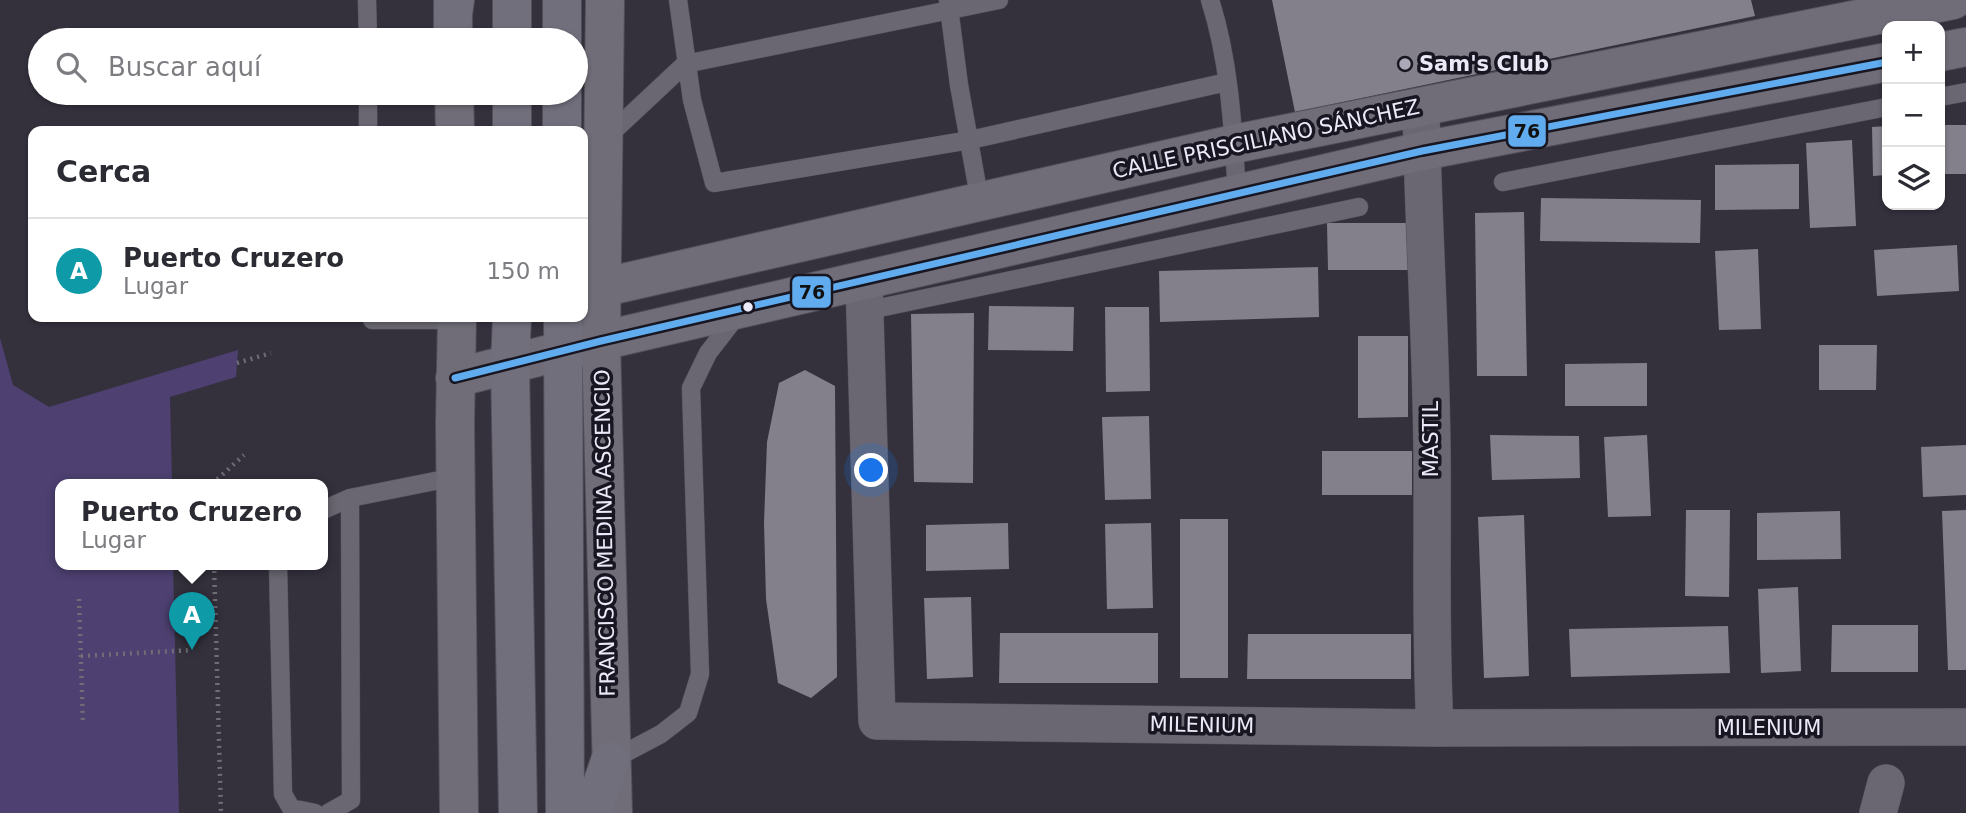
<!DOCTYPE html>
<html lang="es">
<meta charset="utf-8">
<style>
:root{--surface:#fff;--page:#f2f2f3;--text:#2b2b33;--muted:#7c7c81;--line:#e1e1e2;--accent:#2563eb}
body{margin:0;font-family:"DejaVu Sans",sans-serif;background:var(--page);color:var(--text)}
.controls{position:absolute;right:21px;top:21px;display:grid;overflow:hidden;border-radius:14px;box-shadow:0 2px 5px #0004}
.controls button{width:63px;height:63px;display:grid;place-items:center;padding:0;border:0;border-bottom:2px solid var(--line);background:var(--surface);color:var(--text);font:35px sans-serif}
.you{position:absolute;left:872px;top:471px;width:24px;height:24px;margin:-18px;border:5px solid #fff;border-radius:50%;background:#1a73e8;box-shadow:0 0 0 10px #1a73e833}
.badge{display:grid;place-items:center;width:46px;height:46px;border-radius:50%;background:var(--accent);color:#fff;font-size:23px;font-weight:700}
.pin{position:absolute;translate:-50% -58px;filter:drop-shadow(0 2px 4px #0008)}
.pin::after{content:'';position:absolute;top:37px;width:24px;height:21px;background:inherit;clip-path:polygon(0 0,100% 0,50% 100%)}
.popup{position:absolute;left:55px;top:479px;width:273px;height:91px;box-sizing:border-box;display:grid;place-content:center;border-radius:14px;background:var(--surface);filter:drop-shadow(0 2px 5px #0005);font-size:23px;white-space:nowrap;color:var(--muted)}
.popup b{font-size:26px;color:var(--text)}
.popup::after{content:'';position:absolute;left:50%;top:100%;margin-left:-14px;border:14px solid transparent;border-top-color:var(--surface)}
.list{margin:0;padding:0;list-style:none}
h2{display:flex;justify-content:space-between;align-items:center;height:91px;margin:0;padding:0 28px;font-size:30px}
h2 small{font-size:23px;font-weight:400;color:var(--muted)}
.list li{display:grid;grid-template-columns:46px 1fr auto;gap:21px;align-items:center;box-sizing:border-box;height:105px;padding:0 28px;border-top:2px solid var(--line)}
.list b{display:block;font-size:26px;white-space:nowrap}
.list p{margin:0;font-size:23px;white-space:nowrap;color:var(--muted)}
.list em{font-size:23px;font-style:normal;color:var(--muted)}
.icon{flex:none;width:38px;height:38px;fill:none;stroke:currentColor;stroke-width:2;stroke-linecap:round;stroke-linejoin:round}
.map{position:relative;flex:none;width:1966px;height:813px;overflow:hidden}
.search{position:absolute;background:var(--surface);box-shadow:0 2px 5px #0004;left:28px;top:28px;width:560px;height:77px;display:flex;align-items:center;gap:18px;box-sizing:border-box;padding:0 24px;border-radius:38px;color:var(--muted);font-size:26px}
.panel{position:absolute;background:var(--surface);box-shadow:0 2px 5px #0004;left:28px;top:126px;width:560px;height:196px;border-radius:14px}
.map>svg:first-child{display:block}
.water{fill:#4e4172}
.building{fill:#83808c}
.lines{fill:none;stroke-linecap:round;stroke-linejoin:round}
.lane-casing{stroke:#524f5a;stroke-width:19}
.street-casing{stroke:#524f5a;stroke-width:38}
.secondary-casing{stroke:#524f5a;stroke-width:40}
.highway-casing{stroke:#524f5a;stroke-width:40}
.path{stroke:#706d77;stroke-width:4.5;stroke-dasharray:2 5;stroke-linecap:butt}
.lane{stroke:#6a6772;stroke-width:18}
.street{stroke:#6a6772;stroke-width:37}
.secondary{stroke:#706d78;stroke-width:38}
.highway{stroke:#726f7d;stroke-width:38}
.bus-1-casing{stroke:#181621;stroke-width:12}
.bus-1{stroke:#60acee;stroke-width:7}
.poi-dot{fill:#aba8b7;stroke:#181621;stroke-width:2.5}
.bus-dot{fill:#ebe8f8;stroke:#181621;stroke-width:2.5}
.labels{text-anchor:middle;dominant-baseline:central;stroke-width:7;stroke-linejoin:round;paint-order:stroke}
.poi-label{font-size:21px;font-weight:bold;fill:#ebe8f8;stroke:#181621;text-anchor:start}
.street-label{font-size:21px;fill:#ebe8f8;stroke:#181621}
.line-badge{stroke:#181621;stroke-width:2.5}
.pale-badge-label{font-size:19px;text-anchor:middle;font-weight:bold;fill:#111}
</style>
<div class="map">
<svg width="1966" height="813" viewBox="0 0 1966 813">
<rect width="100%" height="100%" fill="#34313d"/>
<path class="water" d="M0 338 13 385 49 407 238 350 236 377 170 397 172 484H61V564H173L179 813H0Z"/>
<path class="building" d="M1272 0H1751L1755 16 1295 112Z
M1940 125H1966V174H1940Z
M1887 126V175L1873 176 1872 127Z
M1852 140 1856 226 1810 228 1806 143Z
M1799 164V209L1715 210V165Z
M1541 198 1701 200 1700 243 1540 241Z
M1524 212 1527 376H1477L1475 213Z
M1327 223H1414V270H1328Z
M1957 245 1959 291 1877 296 1874 250Z
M1758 249 1761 329 1719 330 1715 251Z
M1318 267 1319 317 1160 322 1159 271Z
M989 306 1074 307 1073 351 988 350Z
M1105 307H1149L1150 391 1106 392Z
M974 313 973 483 914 482 911 314Z
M1358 336H1408V417L1358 418Z
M1819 345H1877L1876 390H1819Z
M1647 363V406H1565V364Z
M805 370 835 386 837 677 811 698 778 683 766 599 764 523 767 442 779 383Z
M1149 416 1151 499 1105 500 1102 417Z
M1490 435 1579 436 1580 478 1492 480Z
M1647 435 1651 516 1608 517 1604 437Z
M1966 445V495L1923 497 1921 447Z
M1322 451H1412V495H1322Z
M1686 510H1730L1729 597 1685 596Z
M1966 510V670H1948L1942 511Z
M1840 511 1841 559 1757 560V513Z
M1524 515 1529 676 1484 678 1478 517Z
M1180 519H1228V678H1180Z
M1008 523 1009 569 926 571V525Z
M1151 523 1153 608 1107 609 1105 524Z
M1798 587 1801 671 1761 673 1758 589Z
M971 597 973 677 927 679 924 598Z
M1832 625H1918V672H1831Z
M1728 626 1730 673 1571 677 1569 629Z
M1000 633H1158V683H999Z
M1248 634H1411V679H1247Z"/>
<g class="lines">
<g class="lane-casing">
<path id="lane" d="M367 0 368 40
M678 0 692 100 714 183 970 140 1227 82
M948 0 959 85 980 202
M1210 0C1230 62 1233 130 1237 194
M368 93V131
M1940 97 1966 92
M606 138 685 64 999 0
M1503 182 1887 107
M865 311 1359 207
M372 317V320H457
M323 510 350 498 455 477
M278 564 283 794 291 808 315 813
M610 761 661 734 688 713 700 674 691 388 708 353 739 313
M328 813 351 800 350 498"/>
</g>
<g class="street-casing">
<path id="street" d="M1421 107C1423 222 1431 337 1432 452 1433 544 1430 636 1435 728
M864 282 877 721 1435 728 1966 727
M1878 813 1886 783"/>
</g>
<g class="secondary-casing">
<path id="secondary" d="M453 0V40
M605 0 601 341 613 813
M1940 52 1966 47
M454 93 455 131
M583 292 1234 144 1953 0
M457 317 455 424 459 813
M455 378 601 341 1422 151 1887 62"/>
</g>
<g class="highway-casing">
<path id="highway" d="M512 0V40
M562 0V40
M453 14 455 0
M512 93V131
M562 93V131
M512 317 510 365 518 813
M563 317 565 813
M592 813 610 761"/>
</g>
<path class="path" d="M237 363 271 353
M212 484 244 455
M214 564 221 813
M79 599 83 724
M81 656 193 650"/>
<use href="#lane" class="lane"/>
<use href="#street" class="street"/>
<use href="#secondary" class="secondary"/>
<use href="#highway" class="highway"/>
<g class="bus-1-casing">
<path id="bus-1" d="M455 378 601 341 1422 151 1887 62"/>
</g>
<use href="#bus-1" class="bus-1"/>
</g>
<circle class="poi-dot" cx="1405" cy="64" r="7"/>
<circle class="bus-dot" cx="748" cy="307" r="6"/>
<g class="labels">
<g class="poi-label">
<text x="1419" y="64">Sam's Club</text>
</g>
<g class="street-label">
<text transform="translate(1266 139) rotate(-12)">CALLE PRISCILIANO SÁNCHEZ</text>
<text transform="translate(1431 439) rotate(-90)">MASTIL</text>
<text transform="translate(605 533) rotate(-91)">FRANCISCO MEDINA ASCENCIO</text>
<text transform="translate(1202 725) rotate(1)">MILENIUM</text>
<text x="1769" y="728">MILENIUM</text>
</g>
</g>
<g class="line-badge">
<rect x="1507" y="114" width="40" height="34" rx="7" fill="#60acee"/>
<rect x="791" y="275" width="41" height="34" rx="7" fill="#60acee"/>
</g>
<g class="pale-badge-label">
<text x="1527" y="138">76</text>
<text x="812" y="299">76</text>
</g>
</svg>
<div class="controls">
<button>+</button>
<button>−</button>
<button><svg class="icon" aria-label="layers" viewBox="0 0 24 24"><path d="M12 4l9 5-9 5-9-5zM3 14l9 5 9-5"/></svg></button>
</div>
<div class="you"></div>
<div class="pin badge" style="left:192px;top:650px;background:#0f9aa8">A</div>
<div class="popup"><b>Puerto Cruzero</b>Lugar</div>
<div class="search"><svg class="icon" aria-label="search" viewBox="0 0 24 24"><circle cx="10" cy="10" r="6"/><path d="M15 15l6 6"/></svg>Buscar aquí</div>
<section class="panel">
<h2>Cerca<small></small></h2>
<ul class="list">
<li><span class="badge" style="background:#0f9aa8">A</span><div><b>Puerto Cruzero</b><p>Lugar</p></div><em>150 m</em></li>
</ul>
</section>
</div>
